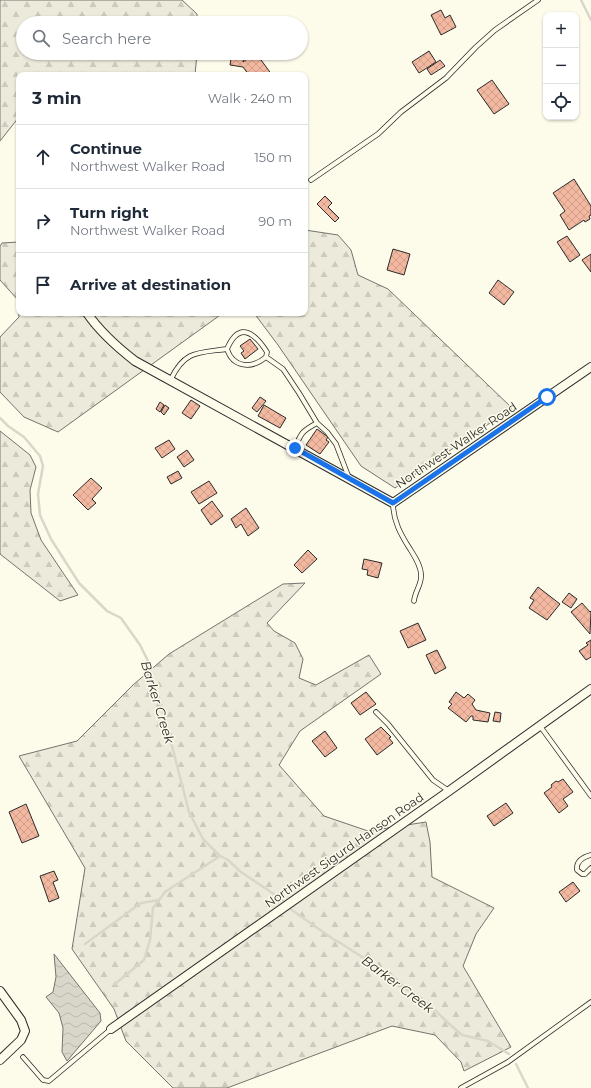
<!DOCTYPE html>
<meta charset="utf-8">
<style>
:root{--surface:#fff;--page:#f2f2f3;--text:#1f2937;--muted:#747a83;--line:#e0e1e3}
body{margin:0;font-family:Montserrat,sans-serif;background:var(--page);color:var(--text)}
.controls{position:absolute;right:12px;top:12px;display:grid;overflow:hidden;border-radius:8px;box-shadow:0 1px 3px #0004}
.controls button{width:36px;height:36px;display:grid;place-items:center;padding:0;border:0;border-bottom:1px solid var(--line);background:var(--surface);color:var(--text);font:20px sans-serif}
.stop{position:absolute;width:12px;height:12px;margin:-9px;border:3px solid #1a73e8;border-radius:50%;background:#fff}
.stop.end{background:#1a73e8;border-color:#fff;box-shadow:0 1px 4px #0008}
.list{margin:0;padding:0;list-style:none}
h2{display:flex;justify-content:space-between;align-items:center;height:52px;margin:0;padding:0 16px;font-size:17px}
h2 small{font-size:13px;font-weight:400;color:var(--muted)}
.list li{display:grid;grid-template-columns:26px 1fr auto;gap:12px;align-items:center;box-sizing:border-box;height:64px;padding:0 16px;border-top:1px solid var(--line)}
.list b{display:block;font-size:15px;white-space:nowrap}
.list p{margin:0;font-size:13px;white-space:nowrap;color:var(--muted)}
.list em{font-size:13px;font-style:normal;color:var(--muted)}
.icon{flex:none;width:22px;height:22px;fill:none;stroke:currentColor;stroke-width:2;stroke-linecap:round;stroke-linejoin:round}
.map{position:relative;flex:none;width:591px;height:1088px;overflow:hidden}
.search{position:absolute;background:var(--surface);box-shadow:0 1px 3px #0004;left:16px;top:16px;width:292px;height:44px;display:flex;align-items:center;gap:10px;box-sizing:border-box;padding:0 14px;border-radius:22px;color:var(--muted);font-size:15px}
.panel{position:absolute;background:var(--surface);box-shadow:0 1px 3px #0004;left:16px;top:72px;width:292px;height:244px;border-radius:8px}
.map>svg:first-child{display:block}
.forest{fill:url(#forest-firs);stroke:#74746e}
.water{fill:url(#water-waves);stroke:#74746e}
.lines{fill:none;stroke-linecap:round;stroke-linejoin:round}
.stream{stroke:#d8d7c9;stroke-width:2.5}
.building{fill:url(#building-cross-hatch);stroke:#2b2b2b}
.lane-casing{stroke:#2b2b2b;stroke-width:5.5}
.street-casing{stroke:#2b2b2b;stroke-width:10}
.lane{stroke:#fdfbea;stroke-width:4}
.street{stroke:#fdfbea;stroke-width:8}
.route{stroke:#1a73e8;stroke-width:5}
.labels{text-anchor:middle;dominant-baseline:central;stroke-width:3;stroke-linejoin:round;paint-order:stroke}
.street-label{font-size:12px;fill:#2b2b2b;stroke:#fdfbea}
.water-label{font-size:13px;font-style:italic;fill:#2b2b2b;stroke:#fdfbea}
</style>
<div class="map">
<svg width="591" height="1088" viewBox="0 0 591 1088">
<defs>
<pattern id="forest-firs" width="22" height="20" patternUnits="userSpaceOnUse"><rect width="22" height="20" fill="#ecebdb"/><path d="M5 1l3.5 6h-7zM16 11l3.5 6h-7z" fill="#cbcabc"/></pattern>
<pattern id="water-waves" width="16" height="10" patternUnits="userSpaceOnUse"><rect width="16" height="10" fill="#d8d7c9"/><path d="M0 5q4-4 8 0t8 0" fill="none" stroke="#bab9ad"/></pattern>
<pattern id="building-cross-hatch" width="8" height="8" patternUnits="userSpaceOnUse"><rect width="8" height="8" fill="#f2b8a0"/><path d="M0 0l8 8M0 8l8-8" fill="none" stroke="#d09e8a"/></pattern>
</defs>
<rect width="100%" height="100%" fill="#fdfbea"/>
<path class="forest" d="M0 0H182L197 14V23H23V53H197L195 75H19V117L0 141Z
M305 230 338 235 351 250 358 275 388 289 512 408 395 488 361 466 278 345 254 313H305Z
M19 242V313H223L58 432 24 417 0 392V337L19 317 18 300 0 280V246L2 243Z
M0 431 30 455 36 467 30 490 31 513 41 540 78 595 60 601 0 554Z
M305 583 267 623 274 631 295 643 303 659 299 678 316 685 369 655 381 674 300 731 279 765 324 816 368 831 426 822 430 842 432 877 494 908 476 934 463 966 511 1047 464 1071 461 1062 435 1035 392 1026 227 1088H173L126 1041 114 1009 72 949 85 868 19 756 77 741 133 685 169 654 283 584Z"/>
<path class="water" d="M54 954 100 1013 101 1021 67 1061 62 1052 63 1028 59 1013 46 997 53 992 56 977Z"/>
<g class="lines">
<path class="stream" d="M581 0 591 20
M0 418 8 426 24 437 40 456 43 466 38 494 40 515 51 539 79 583 107 611 121 618 140 645 148 661 154 686 161 703 189 812 203 839 220 856 228 860 241 872 283 900
M289 908 333 939 342 944 396 979 406 989 413 992 433 1008 446 1021 462 1035 488 1041 509 1054
M85 944 141 903 159 900
M115 984 144 960 150 940 153 908 165 892 220 856
M516 1064 528 1088"/>
</g>
<path class="building" d="M441 10 445 18 450 15 456 27 441 35 431 15Z
M429 51 436 62 419 73 412 62Z
M232 53H245L243 62 256 53 272 75H249L243 67 230 65Z
M440 60 445 66 431 75 427 69Z
M492 80 509 104 494 114 477 90Z
M574 179 591 206V215L589 216 590 219 585 222 584 220 569 230 560 215 565 211 553 193Z
M325 196 332 203 328 207 339 218 335 222 317 204Z
M567 236 580 255 570 262 557 242Z
M393 249 410 254 404 275 387 270Z
M591 254V272L582 260Z
M498 280 514 292 504 305 489 293Z
M250 339 258 349 245 359 241 353 244 351 240 346Z
M260 397 266 401 257 412 252 408Z
M191 400 200 406 191 419 182 413Z
M160 402 164 405 160 412 156 409Z
M165 405 169 408 164 415 161 412Z
M264 405 286 418 280 428 258 416Z
M317 429 328 437 326 440 329 442 320 454 306 445Z
M169 440 175 449 162 458 155 448Z
M187 450 194 460 184 467 177 457Z
M178 471 182 478 171 484 167 477Z
M91 478 102 488 92 499 96 503 88 510 73 495Z
M209 481 217 493 199 504 191 492Z
M212 501 223 516 211 525 201 510Z
M246 508 259 528 248 536 241 524 236 528 231 519Z
M308 550 317 559 302 573 294 565Z
M364 559 382 563 378 578 367 575 368 570 362 569Z
M538 587 560 604 547 620 529 608 534 600 530 598Z
M569 593 577 599 571 608 562 602Z
M582 603 590 612 591 611 590 634 571 612Z
M418 623 426 640 408 648 400 631Z
M591 640V657L586 660 579 651 588 645 586 643Z
M437 650 446 668 435 674 426 655Z
M366 692 376 704 360 715 351 703Z
M456 692 464 698 468 694 475 700 472 704 476 710 490 713 488 722 473 720V716H471L466 722 448 708 452 704 449 702Z
M495 712 501 713 500 722 493 721Z
M381 727 391 737 389 738 393 743 377 755 365 739Z
M325 731 337 748 325 757 312 741Z
M563 779 573 792 563 799 568 806 559 813 544 793 552 787 551 785 556 781 558 782Z
M506 803 513 813 494 826 487 816Z
M26 804 39 836 22 843 9 812Z
M54 871 58 880 53 882 59 898 49 902 40 876Z
M573 882 580 891 566 902 559 892Z"/>
<g class="lines">
<g class="lane-casing">
<path id="lane" d="M311 180 378 134 401 112 446 78 476 47 495 30 538 0
M227 349C233 368 252 369 266 357
M171 379C185 350 198 353 227 349 239 321 254 332 267 352L266 357 283 369 299 393 317 423 327 432 336 444 349 478
M295 448C301 433 302 431 317 423
M393 503C393 521 401 535 410 549 415 557 421 566 421 575 422 584 415 591 414 601
M376 712 388 724 433 780 449 791
M540 726 591 796
M591 855C583 857 576 861 577 870L582 874H585L591 868
M23 1057 43 1080 49 1081 111 1029
M461 1088 508 1062 591 1002"/>
</g>
<g class="street-casing">
<path id="street" d="M87 313C100 332 117 347 135 361L393 503 591 367
M0 991 21 1020 25 1031 21 1040 0 1060
M111 1029 449 791 591 689"/>
</g>
<use href="#lane" class="lane"/>
<use href="#street" class="street"/>
</g>
<g class="lines">
<path class="route" d="M295 448 393 503 547 397"/>
</g>
<g class="labels">
<g class="street-label">
<text transform="translate(456 445) rotate(-34)">Northwest Walker Road</text>
<text transform="translate(344 850) rotate(-35)">Northwest Sigurd Hanson Road</text>
</g>
<g class="water-label">
<text transform="translate(158 702) rotate(73)">Barker Creek</text>
<text transform="translate(398 984) rotate(37)">Barker Creek</text>
</g>
</g>
</svg>
<div class="controls">
<button>+</button>
<button>−</button>
<button><svg class="icon" aria-label="locate" viewBox="0 0 24 24"><circle cx="12" cy="12" r="6"/><path d="M12 2v4M12 18v4M2 12h4M18 12h4"/></svg></button>
</div>
<div class="stop" style="left:547px;top:397px"></div>
<div class="stop end" style="left:295px;top:448px"></div>
<div class="search"><svg class="icon" aria-label="search" viewBox="0 0 24 24"><circle cx="10" cy="10" r="6"/><path d="M15 15l6 6"/></svg>Search here</div>
<section class="panel">
<h2>3 min<small>Walk · 240 m</small></h2>
<ul class="list">
<li><svg class="icon" aria-label="ahead" viewBox="0 0 24 24"><path d="M12 20V5M6 11l6-6 6 6"/></svg><div><b>Continue</b><p>Northwest Walker Road</p></div><em>150 m</em></li>
<li><svg class="icon" aria-label="right" viewBox="0 0 24 24"><path d="M7 20v-9h11M14 6l5 5-5 5"/></svg><div><b>Turn right</b><p>Northwest Walker Road</p></div><em>90 m</em></li>
<li><svg class="icon" aria-label="arrive" viewBox="0 0 24 24"><path d="M6 21V4h12l-3 4 3 4H6"/></svg><div><b>Arrive at destination</b></div></li>
</ul>
</section>
</div>
